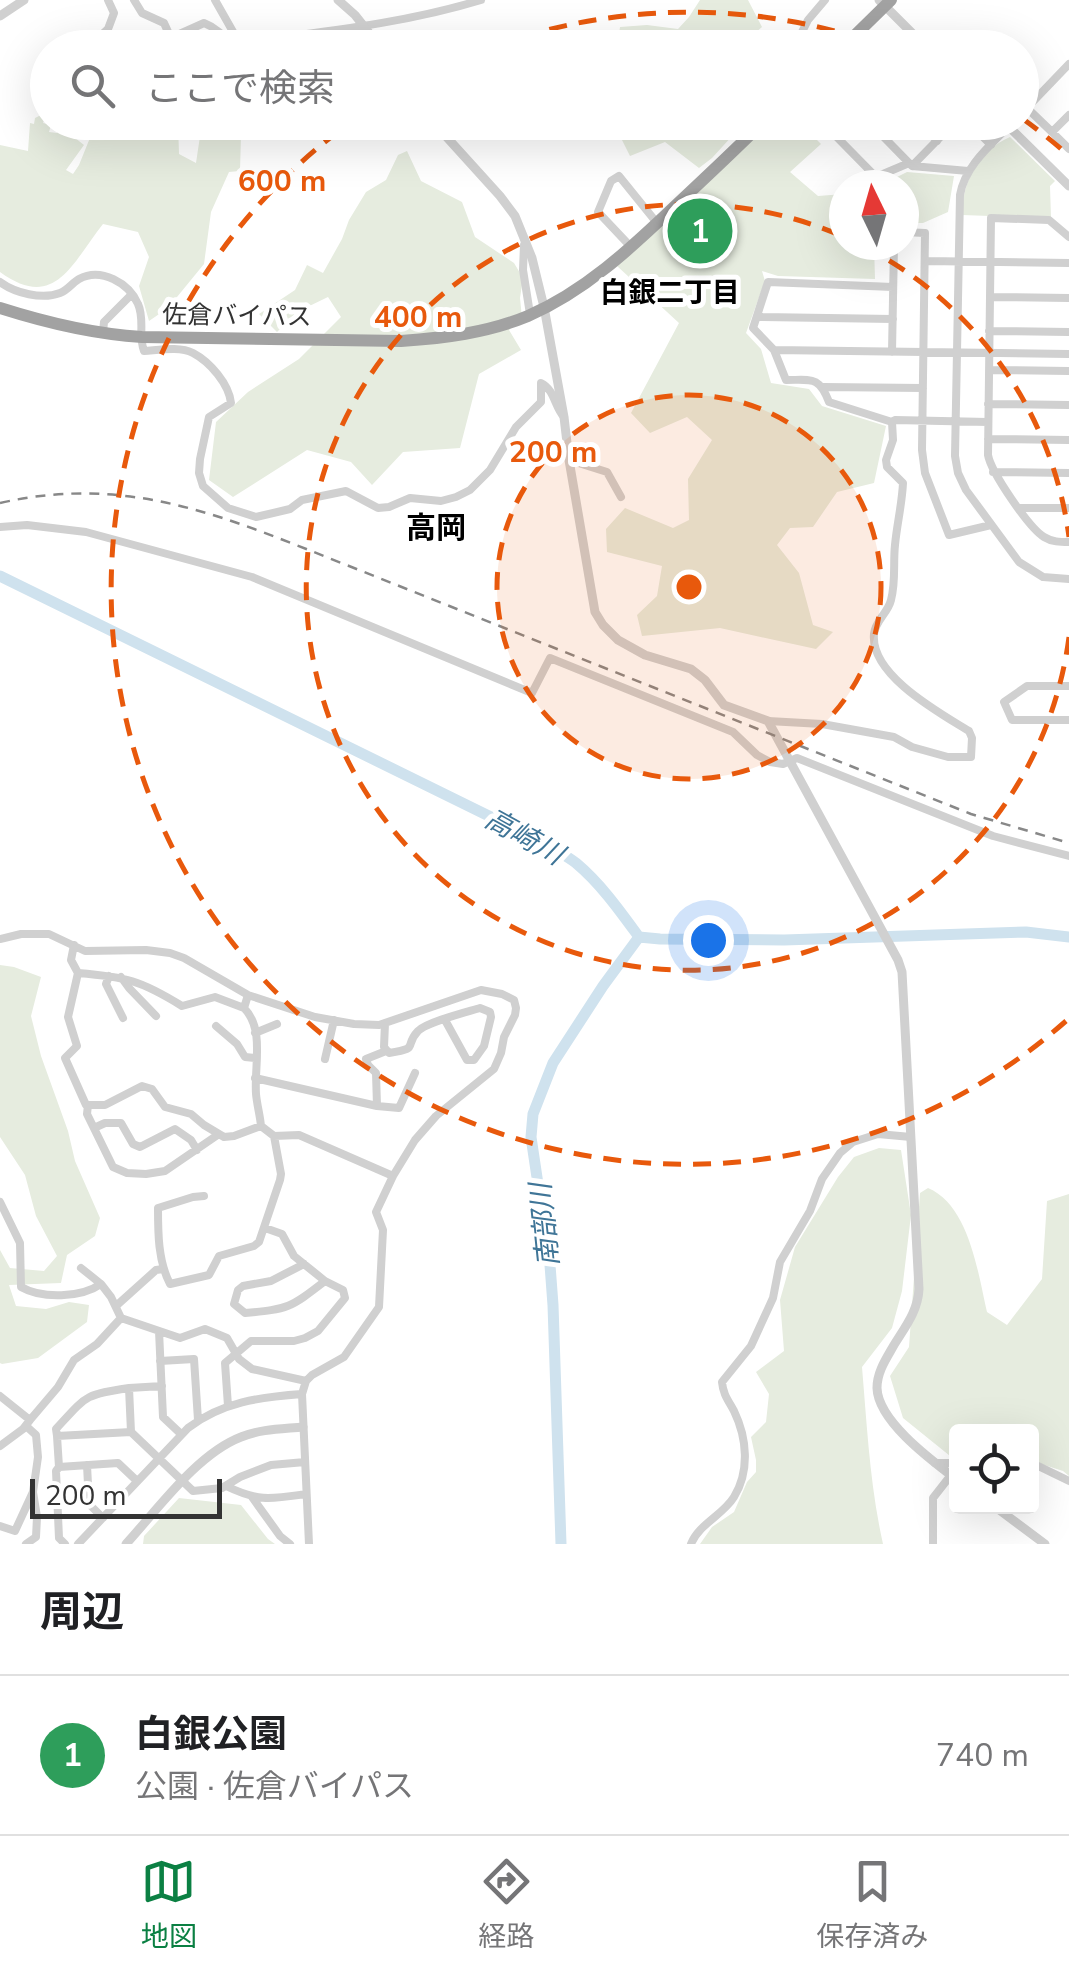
<!DOCTYPE html>
<html lang="ja">
<meta charset="utf-8">
<style>
:root{--surface:#fff;--page:#f2f2f2;--text:#202124;--muted:#757577;--line:#e0e0e0;--accent:#0b8043}
body{margin:0;font-family:"Nunito Sans","Noto Sans JP",sans-serif;background:var(--page);color:var(--text)}
.controls{position:absolute;right:30px;bottom:30px;display:grid;overflow:hidden;border-radius:10px;box-shadow:0 10px 40px #0002}
.controls button{width:90px;height:90px;display:grid;place-items:center;padding:0;border:0;border-bottom:2px solid var(--line);background:var(--surface);color:var(--text);font:50px sans-serif}
.compass{position:absolute;left:829px;top:170px;width:90px;height:90px;border-radius:50%;background:var(--surface);box-shadow:0 10px 40px #0002;rotate:355deg}
.scale{position:absolute;left:30px;bottom:25px;width:192px;box-sizing:border-box;padding-left:10px;border:5px solid #333;border-top:0;font-size:28px;line-height:35px;white-space:nowrap;color:#333;-webkit-text-stroke:8px #fff;paint-order:stroke}
.you{position:absolute;left:708px;top:940px;width:35px;height:35px;margin:-25px;border:8px solid #fff;border-radius:50%;background:#1a73e8;box-shadow:0 0 0 15px #1a73e833}
.badge{display:grid;place-items:center;width:65px;height:65px;border-radius:50%;background:var(--accent);color:#fff;font-size:32px;font-weight:700}
.pin{position:absolute;translate:-50% -50%;border:5px solid #fff;box-shadow:0 2px 10px #0006}
.list{margin:0;padding:0;list-style:none}
h2{display:flex;justify-content:space-between;align-items:center;height:130px;margin:0;padding:0 40px;font-size:42px}
h2 small{font-size:32px;font-weight:400;color:var(--muted)}
.list li{display:grid;grid-template-columns:65px 1fr auto;gap:30px;align-items:center;box-sizing:border-box;height:160px;padding:0 40px;border-top:2px solid var(--line)}
.list b{display:block;font-size:38px;white-space:nowrap}
.list p{margin:0;font-size:32px;white-space:nowrap;color:var(--muted)}
.list em{font-size:32px;font-style:normal;color:var(--muted)}
.icon{flex:none;width:55px;height:55px;fill:none;stroke:currentColor;stroke-width:2;stroke-linecap:round;stroke-linejoin:round}
.map{position:relative;flex:none;width:1069px;height:1544px;overflow:hidden}
.search{position:absolute;background:var(--surface);box-shadow:0 10px 40px #0002;left:30px;right:30px;top:30px;height:110px;display:flex;align-items:center;gap:25px;box-sizing:border-box;padding:0 35px;border-radius:55px;color:var(--muted);font-size:38px}
.sheet{height:290px;background:var(--surface)}
nav{display:flex;justify-content:space-around;align-items:center;box-sizing:border-box;height:140px;border-top:2px solid var(--line);background:var(--surface);font-size:28px;color:var(--muted)}
nav a{display:grid;justify-items:center;gap:5px}
nav .on{color:var(--accent)}
.map>svg:first-child{display:block}
.green{fill:#e6ecdf}
.lines{fill:none;stroke-linecap:round;stroke-linejoin:round}
.river{stroke:#cfe2ee;stroke-width:11}
.minor{stroke:#d0d0d0;stroke-width:8}
.tertiary{stroke:#d0d0d0;stroke-width:9}
.trunk{stroke:#a2a2a2;stroke-width:12}
.rail{stroke:#888;stroke-width:2.5;stroke-dasharray:10 8;stroke-linecap:butt}
.ring{fill:none;stroke:#e8590c;stroke-width:5;stroke-dasharray:18 12}
.labels{text-anchor:middle;dominant-baseline:central;stroke-width:10;stroke-linejoin:round;paint-order:stroke}
.street-label{font-size:25px;fill:#333;stroke:#fff}
.neighbourhood-label{font-size:28px;font-weight:bold;fill:#000;stroke:#fff}
.water-label{font-size:28px;font-style:italic;fill:#3f7597;stroke:#fff}
.quarter-label{font-size:30px;font-weight:bold;fill:#000;stroke:#fff}
.centre{fill:#e8590c;stroke:#fff;stroke-width:5}
.ring-label{font-size:30px;text-anchor:middle;font-weight:bold;fill:#e8590c;stroke:#fff;stroke-width:10;stroke-linejoin:round;paint-order:stroke}
</style>
<div class="map">
<svg width="1069" height="1544" viewBox="0 0 1069 1544">
<rect width="100%" height="100%" fill="#fff"/>
<path class="green" d="M700 0H748L762 27 739 47H617L620 27 647 25 678 29 689 17Z
M41 115 45 118 43 123 51 125 49 132 57 133 59 125 71 129 70 134 84 145 66 170 73 174 79 165 96 123H178L179 154 196 163 202 123H231L241 135 240 171 229 172 211 212 204 264 168 308 149 321 139 286 149 257 138 232 103 224C72 263 55 312 0 272V145L28 151 30 123 34 124 35 118Z
M630 123V122L744 123 712 158 699 168 665 142 630 156 619 134 632 130Z
M767 123H800L821 144 790 172 818 196 844 194V245H874L875 279 778 276 762 271 765 281 746 333 761 349 771 383 809 389 822 406 886 426 874 483 837 492 813 527 790 528 777 545 799 573 813 625 833 632 816 649 720 628 642 636 637 615 657 596 662 566 607 552 606 529 625 508 673 528 689 520 688 479 712 440 687 417 650 433 631 413 679 323 617 266Z
M1010 137 1055 181 1050 186 1051 218 962 215C962 182 979 150 1010 137Z
M407 151 421 181 462 202 475 237 514 263 523 278 520 298 522 318 509 330 521 350 479 374 460 448 403 452 372 485 351 462 307 450 233 497 209 480 216 422 248 392 299 359 341 317 328 297 297 312 277 332 259 314 295 290 307 265 323 273 342 239 349 220 366 192 386 180 398 155Z
M907 172 954 176 948 212 923 223H904V185H881Z
M0 965 14 967 41 977 31 1016 41 1056 68 1131 75 1161 100 1218 95 1236 67 1255 61 1283 9 1285 16 1306 46 1309 69 1302 89 1305 87 1322 38 1358 2 1364 0 1363V1250L10 1268 44 1271 57 1256 36 1216 25 1175 0 1137Z
M879 1148 901 1150 911 1215 902 1291 892 1328 862 1367C867 1426 870 1486 883 1544H700L712 1527 734 1512 747 1482 756 1472V1460L751 1437 766 1422 769 1394 756 1372 784 1351 780 1300 795 1247 838 1177 854 1157Z
M928 1188C969 1205 978 1273 987 1312L1007 1325 1042 1279 1047 1201 1069 1194V1476L1063 1471 1032 1461V1432H956L955 1460 903 1418 890 1376 909 1347 920 1193Z
M179 1498 241 1505 268 1539 275 1544H143L144 1536Z"/>
<g class="lines">
<path class="river" d="M0 576 542 842C553 849 566 855 576 863 601 884 620 911 639 937L660 939 784 940 1026 932 1069 937
M561 1544 553 1305 550 1265 531 1137 533 1114 553 1063 603 986 639 937"/>
<path class="minor" d="M134 0 142 13 164 23 169 34 175 36 204 23C220 29 219 38 239 40
M215 0 236 37 242 40 252 41C329 31 406 23 481 0
M87 48 108 29 114 13 108 0
M794 48 808 20 825 0
M887 48 890 44 893 48
M1027 108 1052 132
M1022 113 1069 64
M1069 115 1052 132 1069 149
M822 122 876 177 909 163
M869 122 912 166 968 171
M919 122 937 141
M968 122 991 145
M1013 122C992 144 965 165 960 195L955 456 958 473 966 490 1019 562 1043 577 1069 579
M912 166 955 122
M904 232 925 233 922 450 925 473 949 535 991 525
M1069 237 1049 220 991 218 988 455C991 472 1029 528 1044 537 1052 542 1060 542 1069 542
M524 245 523 270 530 314
M631 247 598 212 611 181 619 176 657 223
M925 261 1069 263
M0 282C15 293 42 300 60 293 68 290 72 283 79 279 101 267 129 283 138 304 145 319 138 336 144 351 159 350 180 346 193 353 210 362 229 384 231 403L209 417 200 459 199 473 203 486 228 508 256 517 290 509 302 500 346 491 378 508 389 507 410 498 441 501 456 497 470 490 490 470 516 427 541 402V383C555 390 554 406 564 417
M990 297 1069 298
M757 317 893 319
M989 331 1069 332
M103 332 104 322 132 294
M774 350 1069 354
M892 352 894 245
M989 370 1069 371
M823 387 923 388
M988 404 1069 405
M892 422 829 402C819 376 812 380 786 380L774 350 753 328 768 282 893 287
M988 439 1069 440
M569 460 607 472 621 497
M993 472 1069 473
M1019 508H1069
M0 527 27 525 86 532 252 577 532 693 550 658 733 732 757 755 770 762 783 764 797 758 993 836 1069 856
M1069 686H1027L1004 702 1012 720H1069
M768 721 822 724 894 737 912 747 948 757H971L972 738 969 731C940 713 870 675 874 634 875 621 888 613 891 600 896 582 893 563 895 545 897 524 902 504 903 483L887 467 886 460 893 440 892 422 895 420 988 422
M0 939 21 934H49L85 951 146 950 170 953 184 958 248 995 315 1017 354 1024 379 1025 481 990 502 994 514 1000 516 1008 515 1015 504 1037 501 1053 494 1069 436 1116 415 1140 393 1176
M74 945 71 960 78 973C126 977 140 980 182 1006L215 997 244 1008
M78 973 68 1017 77 1046 65 1058 86 1105H105L142 1086 152 1089 165 1107 191 1114 204 1125 224 1137 234 1136 261 1126
M109 976 106 984 123 1018
M121 977 129 988 156 1016
M385 1023 384 1047 389 1053C421 1048 403 1047 418 1031 427 1022 467 1012 480 1008L490 1012 491 1017 484 1046 474 1060H467L445 1020
M216 1026 237 1044 245 1057 255 1058
M255 1033 277 1024
M325 1059 334 1020
M255 1078 377 1106 376 1073 368 1065 366 1059 386 1051
M88 1105 87 1114 113 1167 127 1173 146 1174 165 1171 219 1134
M377 1106 399 1108 415 1073
M94 1128 105 1123H121L133 1144 140 1147 175 1129 191 1140 197 1150
M274 1136 299 1135 393 1176 376 1212 383 1230 379 1307 344 1357 312 1375 306 1381 302 1394 309 1544
M204 1196 193 1197 158 1208C158 1233 158 1261 170 1284L209 1275 219 1256 254 1246 259 1242 280 1180 281 1174 274 1136 261 1126C260 1115 257 1105 256 1094 254 1066 265 1029 244 1008L248 995
M0 1202 20 1243 21 1287C42 1299 81 1298 101 1284
M304 1264 271 1281 243 1286 238 1290 234 1304 245 1313C289 1309 290 1308 325 1281
M81 1268 101 1284 111 1297 121 1318
M116 1306 156 1270 163 1269
M159 1331 163 1417 181 1434
M160 1361 194 1359 198 1420
M0 1396 30 1420 23 1429 0 1446
M228 1406 225 1363 251 1341H294L305 1338 318 1331 345 1298 343 1290 325 1281 294 1256 282 1234 265 1228
M30 1420 58 1387 74 1360 97 1344 121 1318 180 1338 205 1329 227 1338 239 1359 252 1369 306 1381
M26 1426 36 1435 38 1457 33 1492 37 1517 36 1537 26 1544
M131 1432 193 1491 222 1488 240 1477 271 1465 305 1462
M57 1436 56 1429C87 1395 84 1395 129 1388
M935 1463H956
M1032 1463 1069 1481
M87 1465 89 1504 103 1518
M59 1467 56 1471 59 1538 65 1544
M137 1481 118 1463 59 1467 57 1436 131 1432 129 1388 162 1386
M226 1486C259 1502 271 1499 306 1494
M252 1497 280 1536 290 1544
M0 1526 15 1531 33 1492
M78 1544 188 1428C222 1402 260 1397 302 1394
M691 1544C699 1524 723 1515 734 1497 750 1471 747 1438 734 1411 728 1400 723 1394 722 1382L751 1346 773 1298 780 1262 810 1211 822 1179 840 1153 853 1142 878 1134 911 1137
M933 1544V1498L951 1475"/>
<path class="tertiary" d="M338 0 355 15 381 48
M879 0 927 48
M0 16 24 0
M433 122 500 196 515 216 532 258 544 307 564 417 569 460 595 612 603 625 618 640 645 655 691 669 705 680 724 705 768 721 898 960 902 972 919 1289C918 1311 905 1327 894 1345 886 1359 877 1372 877 1388 878 1421 931 1460 956 1479
M1004 122 1069 186
M994 1506 1045 1544
M126 1544C158 1509 197 1454 241 1437 260 1429 283 1429 303 1427"/>
<path class="trunk" d="M842 48 891 0
M0 308C47 323 92 334 142 337L401 341C444 338 487 333 528 316 585 291 630 249 674 207 704 179 734 151 763 122"/>
<path class="rail" d="M0 503C131 473 230 519 349 566L971 814 1069 843"/>
</g>
<circle cx="689" cy="587" r="192" fill="#e8590c" fill-opacity=".12"/>
<g class="ring">
<circle cx="689" cy="587" r="192"/>
<path d="M1069 637A383 383 0 1 1 842 236M863 246A383 383 0 0 1 1069 537"/>
<path d="M1066 1021A575 575 0 1 1 347 125M492 47A575 575 0 0 1 886 47M1023 119A575 575 0 0 1 1066 153"/>
</g>
<g class="labels">
<g class="street-label">
<text transform="translate(237 316) rotate(1)">佐倉バイパス</text>
</g>
<g class="neighbourhood-label">
<text x="670" y="293">白銀二丁目</text>
</g>
<g class="water-label">
<text transform="translate(524 837) rotate(29)">高崎川</text>
<text transform="translate(545 1225) rotate(-96)">南部川</text>
</g>
<g class="quarter-label">
<text x="436" y="528">高岡</text>
</g>
</g>
<circle cx="689" cy="587" r="15" class="centre"/>
<g class="ring-label">
<text x="282" y="191">600 m</text>
<text x="418" y="327">400 m</text>
<text x="553" y="462">200 m</text>
</g>
</svg>
<div class="controls">
<button><svg class="icon" aria-label="locate" viewBox="0 0 24 24"><circle cx="12" cy="12" r="6"/><path d="M12 2v4M12 18v4M2 12h4M18 12h4"/></svg></button>
</div>
<svg class="compass" viewBox="-18 -18 36 36"><path d="M0-13l5 13h-10z" fill="#e53935"/><path d="M0 13l5-13h-10z" fill="#757577"/></svg>
<div class="scale">200 m</div>
<div class="you"></div>
<div class="pin badge" style="left:700px;top:231px;background:#2e9e5b">1</div>
<div class="search"><svg class="icon" aria-label="search" viewBox="0 0 24 24"><circle cx="10" cy="10" r="6"/><path d="M15 15l6 6"/></svg>ここで検索</div>
</div>
<section class="sheet">
<h2>周辺<small></small></h2>
<ul class="list">
<li><span class="badge" style="background:#2e9e5b">1</span><div><b>白銀公園</b><p>公園 · 佐倉バイパス</p></div><em>740 m</em></li>
</ul>
</section>
<nav>
<a class="on"><svg class="icon" aria-label="map" viewBox="0 0 24 24"><path d="M3 6l6-2 6 2 6-2v14l-6 2-6-2-6 2zM9 4v14M15 6v14"/></svg>地図</a>
<a><svg class="icon" aria-label="directions" viewBox="0 0 24 24"><path d="M12 3l9 9-9 9-9-9zM9 14v-3h6M13 9l2 2-2 2"/></svg>経路</a>
<a><svg class="icon" aria-label="saved" viewBox="0 0 24 24"><path d="M7 4h10v16l-5-4-5 4z"/></svg>保存済み</a>
</nav>
